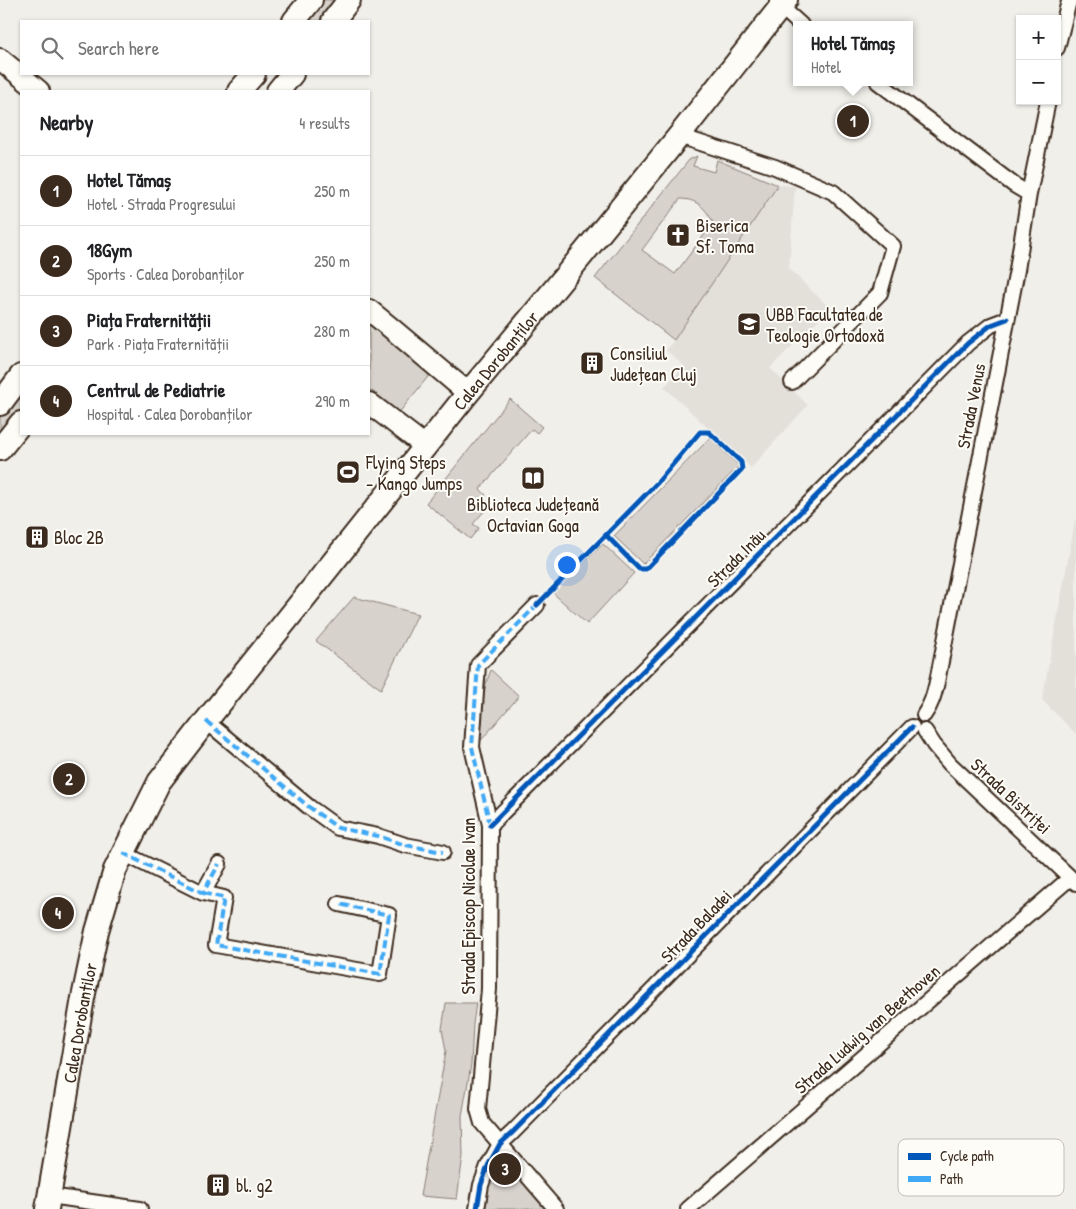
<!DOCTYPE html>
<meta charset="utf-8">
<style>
:root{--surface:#fff;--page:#f6f6f6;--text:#202124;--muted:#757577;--line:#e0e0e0;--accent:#3b2a1e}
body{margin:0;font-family:"Patrick Hand",sans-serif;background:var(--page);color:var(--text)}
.controls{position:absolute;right:15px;top:15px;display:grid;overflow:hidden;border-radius:0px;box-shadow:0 1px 4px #0004}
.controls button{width:45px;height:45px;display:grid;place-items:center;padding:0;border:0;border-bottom:1px solid var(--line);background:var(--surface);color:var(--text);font:25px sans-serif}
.you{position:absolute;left:566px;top:564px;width:18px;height:18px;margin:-12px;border:4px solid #fff;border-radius:50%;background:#1a73e8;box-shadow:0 0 0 8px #1a73e833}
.badge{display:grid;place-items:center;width:32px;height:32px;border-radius:50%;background:var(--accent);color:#fff;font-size:16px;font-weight:700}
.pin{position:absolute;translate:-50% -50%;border:2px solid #fff;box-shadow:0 1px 5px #0006}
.popup{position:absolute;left:793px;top:21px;width:120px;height:65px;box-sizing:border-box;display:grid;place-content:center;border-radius:0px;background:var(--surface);filter:drop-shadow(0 1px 4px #0005);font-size:16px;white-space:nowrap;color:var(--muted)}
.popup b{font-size:19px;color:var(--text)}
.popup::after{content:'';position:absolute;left:50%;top:100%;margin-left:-10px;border:10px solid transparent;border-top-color:var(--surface)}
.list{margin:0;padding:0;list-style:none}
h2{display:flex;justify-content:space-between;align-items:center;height:65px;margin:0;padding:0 20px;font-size:21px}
h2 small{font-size:16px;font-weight:400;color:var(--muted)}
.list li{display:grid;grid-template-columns:32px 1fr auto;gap:15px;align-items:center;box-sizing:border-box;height:70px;padding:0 20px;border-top:1px solid var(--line)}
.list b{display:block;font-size:19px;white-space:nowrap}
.list p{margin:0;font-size:16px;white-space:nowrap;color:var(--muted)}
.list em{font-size:16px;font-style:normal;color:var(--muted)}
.icon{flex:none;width:28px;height:28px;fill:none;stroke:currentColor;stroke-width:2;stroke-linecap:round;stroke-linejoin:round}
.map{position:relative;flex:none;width:1076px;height:1209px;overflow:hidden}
.search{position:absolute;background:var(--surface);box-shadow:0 1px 4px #0004;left:20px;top:20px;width:350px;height:55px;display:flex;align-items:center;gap:12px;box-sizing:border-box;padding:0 18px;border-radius:0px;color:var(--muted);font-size:19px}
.panel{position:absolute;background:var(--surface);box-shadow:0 1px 4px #0004;left:20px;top:90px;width:350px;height:345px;border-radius:0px}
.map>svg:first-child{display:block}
.built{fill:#e3e0da}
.green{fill:#d7d2cc;stroke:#897e75;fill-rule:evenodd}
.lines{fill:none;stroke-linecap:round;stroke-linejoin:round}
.minor-casing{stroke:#3b2a1e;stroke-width:18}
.secondary-casing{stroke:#3b2a1e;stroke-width:24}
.primary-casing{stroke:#3b2a1e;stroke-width:26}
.minor{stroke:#fdfcf7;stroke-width:14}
.secondary{stroke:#fdfcf7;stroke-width:20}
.primary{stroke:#fdfcf7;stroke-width:22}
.quiet{stroke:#3fa9f5;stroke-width:4;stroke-dasharray:8 4;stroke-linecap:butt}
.cycleway-casing{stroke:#fdfcf7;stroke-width:8}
.cycleway{stroke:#0057b8;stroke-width:5}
.labels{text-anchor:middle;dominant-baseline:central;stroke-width:4;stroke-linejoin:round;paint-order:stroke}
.poi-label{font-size:18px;fill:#3b2a1e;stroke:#fdfcf7;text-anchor:start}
.street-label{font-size:18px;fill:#3b2a1e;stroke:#fdfcf7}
.key{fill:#fdfcf7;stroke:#c3bdb6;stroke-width:1}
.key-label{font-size:14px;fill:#3b2a1e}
</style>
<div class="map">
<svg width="1076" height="1209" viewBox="0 0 1076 1209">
<rect width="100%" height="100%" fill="#f1efea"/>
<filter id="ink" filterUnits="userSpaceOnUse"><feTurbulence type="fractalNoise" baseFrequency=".02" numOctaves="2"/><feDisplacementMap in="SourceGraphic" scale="10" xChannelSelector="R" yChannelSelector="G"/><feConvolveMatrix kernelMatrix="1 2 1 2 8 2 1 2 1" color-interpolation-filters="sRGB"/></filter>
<g filter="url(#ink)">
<path class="built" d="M778 185 795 186 789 269 830 308 770 368 808 405 751 468 664 387 684 366 666 350 674 340Z
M1076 516V734L1042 700Z"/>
<path class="green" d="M323 0H337L320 21H306Z
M697 156 693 166 714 172 717 160 778 185 674 340 595 278 689 160ZM680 199C697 199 706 208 713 223L675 274 642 250Z
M369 321 431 373 398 414 369 389Z
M21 391V416L0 443V418Z
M510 399 542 427 537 433 532 429 480 489 486 495 479 503 486 509 473 524 479 528 470 539 426 503Z
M710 438 739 466 643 564 614 536Z
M603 544 634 573 587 624 553 593Z
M354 597 418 614 381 689 316 641Z
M491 670 519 696 478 744 480 700Z
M446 1003H476L473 1024 471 1065 462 1116 463 1156 457 1199 420 1196 446 1051 442 1029Z
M500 1144 556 1209H477Z"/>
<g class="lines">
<g class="minor-casing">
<path id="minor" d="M777 1 781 7 801 25
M1057 48 1068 5 1070 0
M878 82 1014 185 1029 194
M679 136 775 167 833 192 893 246 880 293 792 382
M537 605 478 665 472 747 490 825 489 989 478 1109 482 1123 556 1209
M924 715C932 704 934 694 937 682L1017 270 1029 194 1048 101
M206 721 309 807 338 828 378 836 405 845 443 852
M925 731 934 745 950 764 1076 883
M490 825 968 343 991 325 1007 319
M123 853 203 893 219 864
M203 893 224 898 216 945 380 974 389 915 339 904
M50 1196 140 1209
M477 1209 481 1185 488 1166 500 1144 512 1133 912 727
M688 1209 1070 878"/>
</g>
<g class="secondary-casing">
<path id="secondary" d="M0 59 39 91
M369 310 391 328 468 393
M369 403 425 446"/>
</g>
<g class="primary-casing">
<g id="primary">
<path d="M294 21 311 0"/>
<path d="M333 21 349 0"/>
<path d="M239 91 254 74"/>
<path d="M278 91 292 74"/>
<path d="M0 404 21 376"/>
<path d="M0 449 21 423"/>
<path id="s1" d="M47 1209 83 998 97 931 115 870 159 782 206 721 310 591 468 393 557 286 679 136 786 0"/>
</g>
</g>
<use href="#minor" class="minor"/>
<use href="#secondary" class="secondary"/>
<use href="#primary" class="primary"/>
<path class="quiet" d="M206 721 309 807 338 828 378 836 405 845 443 852
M490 825 472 747 478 665 537 605
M123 853 203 893 219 864
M203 893 224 898 216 945 380 974 389 915 339 904"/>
<g class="cycleway-casing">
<path id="cycleway" d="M537 605 658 482 700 432H709L741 462 742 469 646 569H639L606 535
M490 825 968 343 991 325 1007 319
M477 1209 481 1185 488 1166 500 1144 512 1133 912 727"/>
</g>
<use href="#cycleway" class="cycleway"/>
</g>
</g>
<defs>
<g id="church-square" transform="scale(1.25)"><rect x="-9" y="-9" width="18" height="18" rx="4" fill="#3b2a1e" stroke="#fdfcf7"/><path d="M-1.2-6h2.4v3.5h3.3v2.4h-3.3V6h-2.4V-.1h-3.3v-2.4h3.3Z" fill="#fff"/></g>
<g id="university-square" transform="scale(1.25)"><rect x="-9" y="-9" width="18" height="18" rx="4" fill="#3b2a1e" stroke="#fdfcf7"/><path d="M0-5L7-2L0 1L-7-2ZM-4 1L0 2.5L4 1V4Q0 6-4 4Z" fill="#fff"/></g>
<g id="building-square" transform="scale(1.25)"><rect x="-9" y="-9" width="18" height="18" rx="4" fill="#3b2a1e" stroke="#fdfcf7"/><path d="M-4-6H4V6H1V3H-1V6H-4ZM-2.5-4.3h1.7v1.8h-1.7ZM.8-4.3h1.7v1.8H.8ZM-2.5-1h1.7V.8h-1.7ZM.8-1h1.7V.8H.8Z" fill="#fff"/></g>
<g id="stadium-square" transform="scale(1.25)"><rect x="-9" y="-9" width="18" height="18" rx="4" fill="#3b2a1e" stroke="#fdfcf7"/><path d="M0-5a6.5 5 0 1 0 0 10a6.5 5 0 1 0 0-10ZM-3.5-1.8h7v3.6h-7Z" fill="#fff"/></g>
<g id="library-square" transform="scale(1.25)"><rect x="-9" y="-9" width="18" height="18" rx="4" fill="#3b2a1e" stroke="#fdfcf7"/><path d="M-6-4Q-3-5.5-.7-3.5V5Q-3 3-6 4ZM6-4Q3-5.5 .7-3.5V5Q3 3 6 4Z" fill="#fff"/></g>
</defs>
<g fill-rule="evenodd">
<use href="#church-square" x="678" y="235"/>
<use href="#university-square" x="749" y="324"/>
<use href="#building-square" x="592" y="363"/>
<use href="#stadium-square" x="348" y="472"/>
<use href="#library-square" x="533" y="478"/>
<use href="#building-square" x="37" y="537"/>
<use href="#building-square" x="218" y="1185"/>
</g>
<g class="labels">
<g class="poi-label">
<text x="696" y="225">Biserica<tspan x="696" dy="21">Sf. Toma</tspan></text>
<text x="766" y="314">UBB Facultatea de<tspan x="766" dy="21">Teologie Ortodoxă</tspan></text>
<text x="610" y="353">Consiliul<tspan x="610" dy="21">Județean Cluj</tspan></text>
<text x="366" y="462">Flying Steps<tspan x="366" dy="21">- Kango Jumps</tspan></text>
<text x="533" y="504" text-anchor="middle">Biblioteca Județeană<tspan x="533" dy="21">Octavian Goga</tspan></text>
<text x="54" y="537">Bloc 2B</text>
<text x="236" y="1185">bl. g2</text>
</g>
<g class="street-label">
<text stroke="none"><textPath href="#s1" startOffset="984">Calea Dorobanților</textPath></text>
<text transform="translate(971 406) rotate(-79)">Strada Venus</text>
<text transform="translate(736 558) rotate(-45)">Strada Inău</text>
<text transform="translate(1011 796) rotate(43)">Strada Bistriței</text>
<text transform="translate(468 906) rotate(-90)">Strada Episcop Nicolae Ivan</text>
<text transform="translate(696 926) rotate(-46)">Strada Baladei</text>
<text stroke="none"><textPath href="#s1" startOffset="189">Calea Dorobanților</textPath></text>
<text transform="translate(867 1029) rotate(-41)">Strada Ludwig van Beethoven</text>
</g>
</g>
<rect x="898" y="1139" width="166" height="57" rx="8" class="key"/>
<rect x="908" y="1153" width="23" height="7" fill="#0057b8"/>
<rect x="908" y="1176" width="23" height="6" fill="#3fa9f5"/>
<g class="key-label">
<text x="940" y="1161">Cycle path</text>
<text x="940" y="1184">Path</text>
</g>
</svg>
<div class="controls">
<button>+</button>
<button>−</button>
</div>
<div class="you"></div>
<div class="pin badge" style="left:853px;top:121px">1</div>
<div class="popup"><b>Hotel Tămaș</b>Hotel</div>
<div class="pin badge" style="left:69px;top:779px">2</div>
<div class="pin badge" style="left:505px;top:1169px">3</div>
<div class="pin badge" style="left:58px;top:913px">4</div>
<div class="search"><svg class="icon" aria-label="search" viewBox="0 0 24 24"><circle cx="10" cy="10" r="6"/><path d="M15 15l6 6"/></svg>Search here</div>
<section class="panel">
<h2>Nearby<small>4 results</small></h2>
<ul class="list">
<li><span class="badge">1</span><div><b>Hotel Tămaș</b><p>Hotel · Strada Progresului</p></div><em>250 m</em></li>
<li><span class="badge">2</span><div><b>18Gym</b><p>Sports · Calea Dorobanților</p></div><em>250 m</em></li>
<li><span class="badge">3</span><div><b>Piața Fraternității</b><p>Park · Piața Fraternității</p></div><em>280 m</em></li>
<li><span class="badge">4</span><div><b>Centrul de Pediatrie</b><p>Hospital · Calea Dorobanților</p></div><em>290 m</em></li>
</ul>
</section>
</div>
